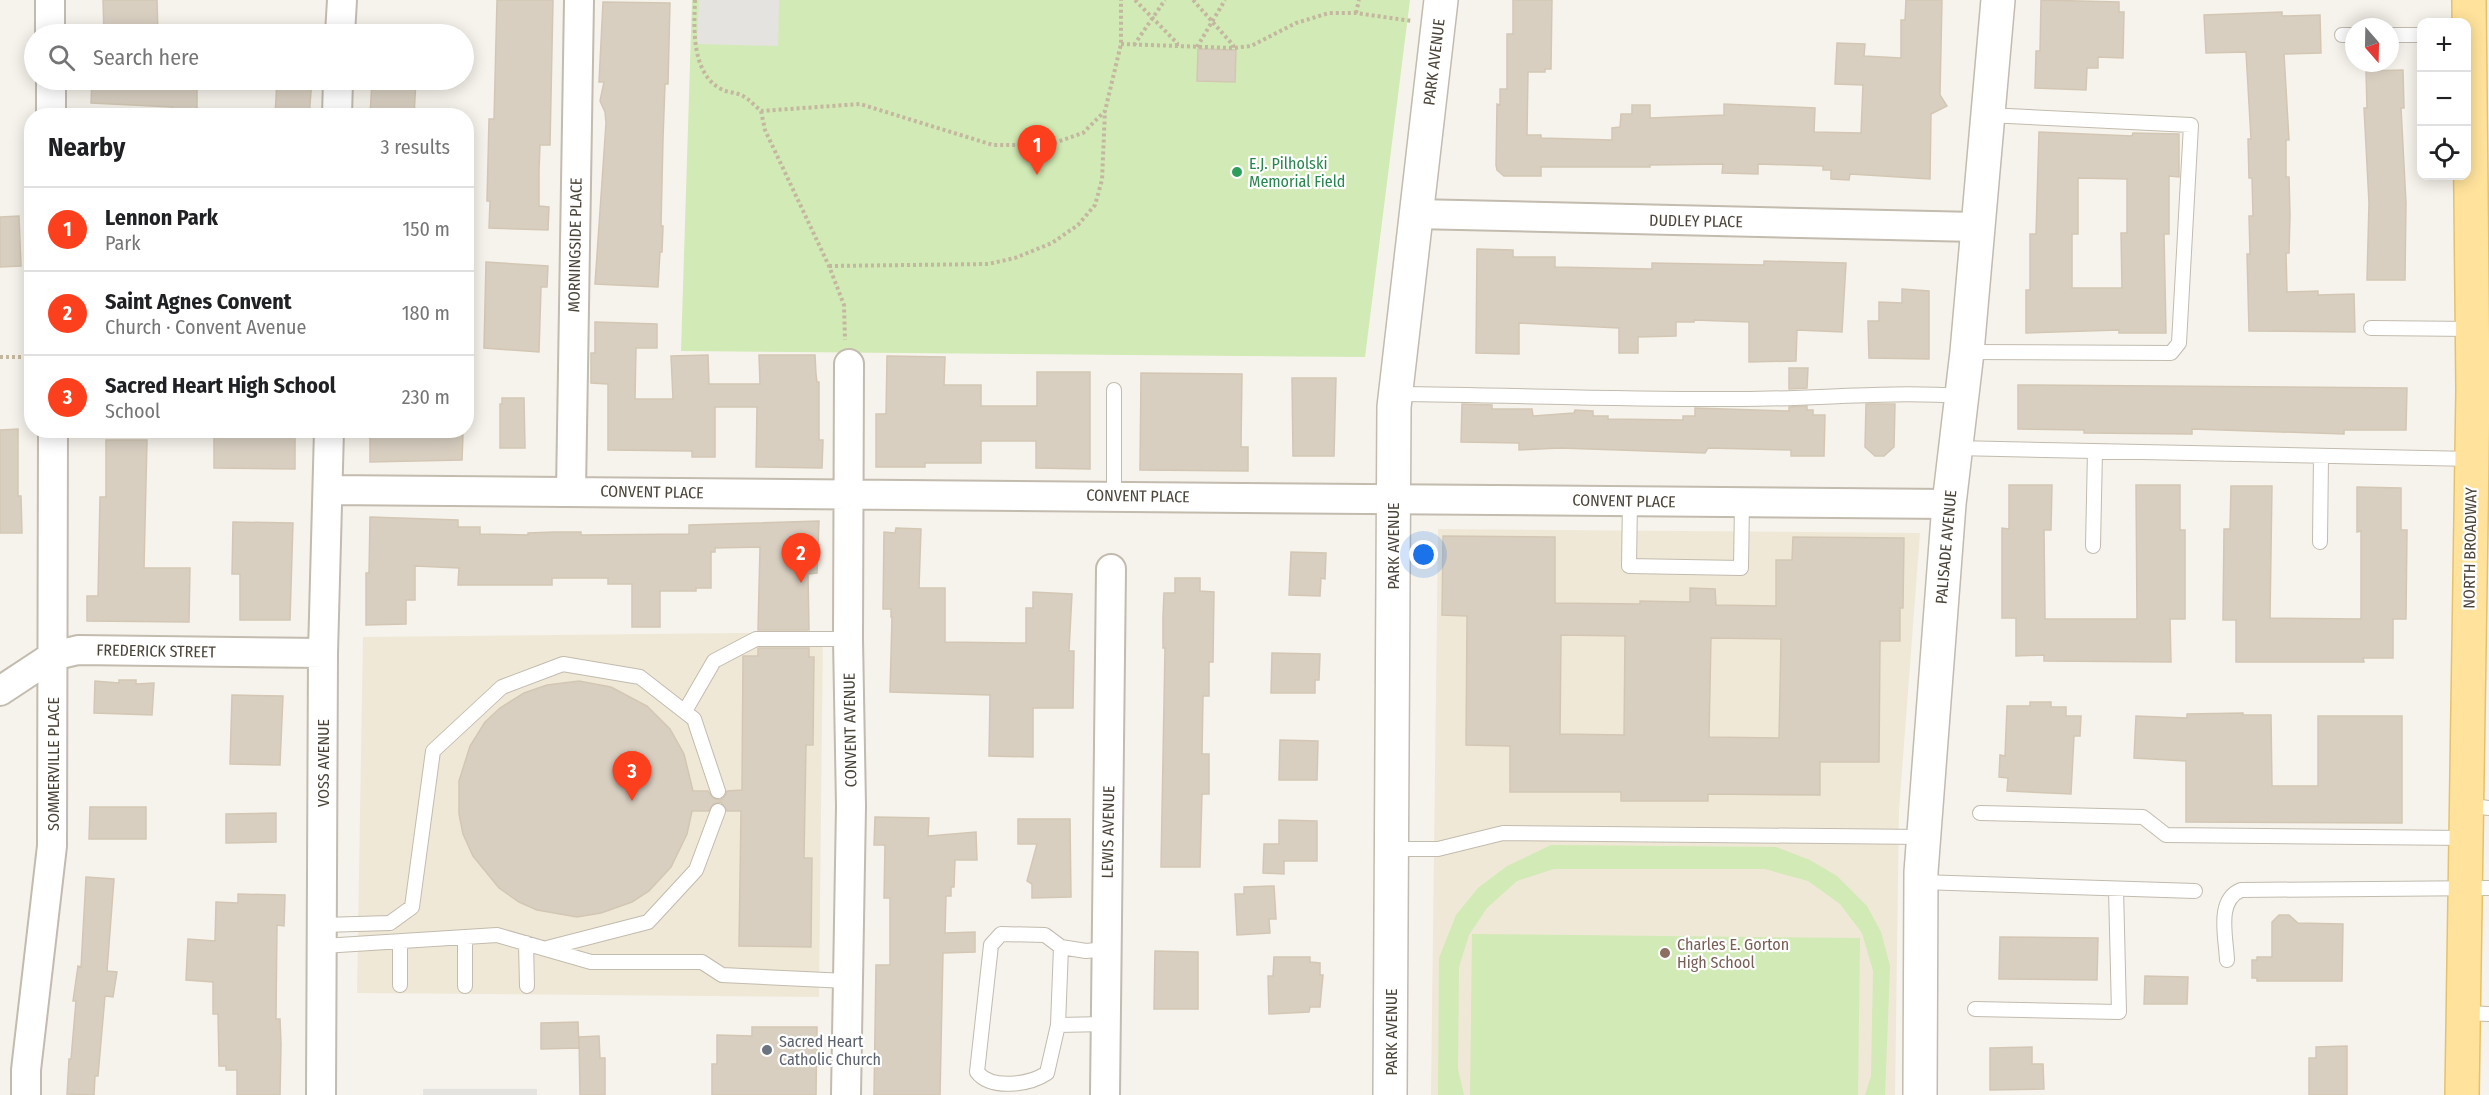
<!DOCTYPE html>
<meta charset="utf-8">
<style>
:root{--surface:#fff;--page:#f6f6f6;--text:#202124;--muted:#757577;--line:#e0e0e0;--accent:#fc3f1d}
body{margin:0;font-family:"Fira Sans Condensed",sans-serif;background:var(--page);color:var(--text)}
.controls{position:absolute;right:18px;top:18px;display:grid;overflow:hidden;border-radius:12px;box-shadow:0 3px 15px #0003}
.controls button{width:54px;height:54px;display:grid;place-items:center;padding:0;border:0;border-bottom:2px solid var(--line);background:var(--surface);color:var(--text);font:30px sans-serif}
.compass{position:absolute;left:2345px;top:18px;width:54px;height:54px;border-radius:50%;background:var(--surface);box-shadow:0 3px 15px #0003;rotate:160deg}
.you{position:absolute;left:1424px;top:555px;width:21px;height:21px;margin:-15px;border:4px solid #fff;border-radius:50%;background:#1a73e8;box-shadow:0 0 0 9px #1a73e833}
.badge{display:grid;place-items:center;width:39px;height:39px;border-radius:50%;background:var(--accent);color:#fff;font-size:20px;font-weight:700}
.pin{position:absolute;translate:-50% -50px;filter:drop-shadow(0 2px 3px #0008)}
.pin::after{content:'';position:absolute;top:32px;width:21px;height:18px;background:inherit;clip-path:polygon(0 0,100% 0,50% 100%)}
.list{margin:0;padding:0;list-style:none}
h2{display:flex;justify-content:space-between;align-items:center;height:78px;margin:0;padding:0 24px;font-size:26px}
h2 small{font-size:20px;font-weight:400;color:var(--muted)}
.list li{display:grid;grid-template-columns:39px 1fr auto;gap:18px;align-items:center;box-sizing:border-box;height:84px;padding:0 24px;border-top:2px solid var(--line)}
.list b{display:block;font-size:22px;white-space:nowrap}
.list p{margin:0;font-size:20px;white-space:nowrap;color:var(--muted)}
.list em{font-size:20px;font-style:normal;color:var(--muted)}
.icon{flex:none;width:33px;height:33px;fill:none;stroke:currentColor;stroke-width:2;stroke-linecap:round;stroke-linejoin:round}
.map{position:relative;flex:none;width:2489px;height:1095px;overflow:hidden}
.search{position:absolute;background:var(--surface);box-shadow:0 3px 15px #0003;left:24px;top:24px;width:450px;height:66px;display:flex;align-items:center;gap:15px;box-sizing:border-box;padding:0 21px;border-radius:33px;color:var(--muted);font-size:22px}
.panel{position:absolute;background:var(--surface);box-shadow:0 3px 15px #0003;left:24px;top:108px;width:450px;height:330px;border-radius:24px}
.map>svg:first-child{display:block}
.education{fill:#efe8d6}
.green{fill:#d2eab5}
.parking{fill:#e5e3e0}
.building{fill:#d8cfc1;stroke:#d3c7b4;stroke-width:1.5;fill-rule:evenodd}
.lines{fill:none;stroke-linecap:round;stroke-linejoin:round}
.service-casing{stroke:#c2bbae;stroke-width:16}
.minor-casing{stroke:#c2bbae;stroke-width:32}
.tertiary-casing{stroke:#c2bbae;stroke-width:36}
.primary-casing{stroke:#e6c16a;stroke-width:36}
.path{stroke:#c4b79f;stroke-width:4;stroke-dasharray:3 3;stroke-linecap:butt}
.service{stroke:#fff;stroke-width:14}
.minor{stroke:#fff;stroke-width:28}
.tertiary{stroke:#fff;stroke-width:33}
.primary{stroke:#ffe39c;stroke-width:33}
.leisure-dot{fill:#2e9e5b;stroke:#fff;stroke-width:2}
.education-dot{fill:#8d6e63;stroke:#fff;stroke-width:2}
.worship-dot{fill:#6b7280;stroke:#fff;stroke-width:2}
.labels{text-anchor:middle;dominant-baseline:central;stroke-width:4.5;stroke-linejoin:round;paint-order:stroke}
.street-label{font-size:16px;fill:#4b4439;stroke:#fff}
.leisure-label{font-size:16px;fill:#27864d;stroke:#fff;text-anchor:start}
.education-label{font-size:16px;fill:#785e54;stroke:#fff;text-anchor:start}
.worship-label{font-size:16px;fill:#5b616d;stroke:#fff;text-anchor:start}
</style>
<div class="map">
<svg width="2489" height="1095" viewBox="0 0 2489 1095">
<rect width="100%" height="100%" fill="#f6f3ec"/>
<path class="education" d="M1438 529 1920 533 1899 811 1895 1095H1431Z
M823 632 819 997 357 993 363 637Z"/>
<path class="green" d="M692 0H1410L1365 357 681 351Z
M1551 845 1776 847 1810 860 1837 876 1867 906 1881 932 1890 966 1885 1095H1865L1871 1076 1873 971 1862 933 1840 904 1808 881 1765 869H1554L1517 881 1487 908 1469 935 1459 967 1458 1069 1464 1095H1438L1439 958 1456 915 1478 888 1507 866Z
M1472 934 1860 938 1858 1095H1470Z"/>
<path class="parking" d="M699 0H779L778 46 697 44Z
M423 1089H537V1095H423Z"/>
<path class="building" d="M103 0H157L158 34H104Z
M497 0H553L550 145H540L539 170V206L549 207 548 230 489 228 490 201H487L489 119H494Z
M1513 0H1552L1551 69H1545V72H1528L1527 135H1541V138L1612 140V128L1620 127 1621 114H1632V105H1650V118L1724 115V104L1815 108 1814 132 1861 133 1863 85 1835 84 1837 43 1865 44 1864 56 1901 58V20H1905L1906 0H1942L1940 95 1947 106 1931 114 1930 179 1850 174 1849 180 1831 179V170H1823V166L1758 164V174L1722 173 1723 164 1650 165V167H1541V176H1504L1497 170 1496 165 1497 104 1500 105V89H1507V34H1513Z
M2041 0 2119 2V12H2124L2123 58 2098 57V68H2087L2086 90 2035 88 2036 51H2040Z
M603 2 670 3 668 84H665L663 139 661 226H663L662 252H660L658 287 595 284 606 123 605 112 600 101 604 82H599Z
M2282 12V16L2320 15 2321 53 2284 54 2289 140H2286V177H2289L2290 215 2289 253H2286L2287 292 2318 291V295L2354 294 2355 332 2249 331 2247 254H2250L2249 216H2253L2252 178H2249L2248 139H2251L2246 52 2206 53 2204 15Z
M1198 49 1236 50 1235 82 1197 81Z
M2403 70 2404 108H2401L2406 203 2405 280H2367L2369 203 2364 108H2367L2366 71Z
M92 80 131 82V80H159V81L197 82V116H171L172 107 91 103Z
M277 80H312L309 116H275Z
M372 80H416L414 116H370Z
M2039 132 2132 136 2133 133 2179 134V177L2169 176V234H2164L2166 333H2119V330L2026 333V290H2030V234H2036ZM2078 178 2127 179V233H2121L2122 288H2072V234H2078Z
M19 216 21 266 0 267V217Z
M1477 249 1513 250V257H1555V267L1652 269V263L1764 265V261L1846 263 1842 332 1797 330 1796 361 1749 362V322L1694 320V322H1676V336L1638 337V353H1619V328L1519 323V354L1476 353Z
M486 262 548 266 547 287H541L539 352 484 348Z
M1902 289 1929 291V359L1869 358 1868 321H1879V302L1902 303Z
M595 322 657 324V348H636L635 399H673L671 356 708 355 709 384H760L759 355H815L816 374 817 382H819V440H823L822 468 756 467 757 407H715V457H692V451L608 450V384L591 383V353H595Z
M887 356 945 357 944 385H981V406H1037V372H1090V469L1036 468V441H981V463H925V467H876V414H886Z
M1789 368H1808L1807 388 1789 389Z
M1141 373 1242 374 1241 447H1248V471L1140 470Z
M1292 378H1336L1334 456H1293Z
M2018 385 2407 388 2406 430H2344V434L2192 429V434L2084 433V430L2018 429Z
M502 398H524L525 448H500V404H502Z
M1462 404 1492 405V409H1532L1533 416 1574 413 1575 410 1593 411V416H1608V419L1683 420V416H1695V408L1789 411V407L1807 406V410H1813V415H1825L1824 456H1791V450L1708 448 1705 453 1560 448 1519 450V443L1461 442Z
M1866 404H1895L1894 447 1884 456H1875L1865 447Z
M18 429V496H21L22 533H0V430Z
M266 430H291V436H295V469L214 468V436H266Z
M370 435H463L462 460 370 462Z
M106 440H147L144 568H190L189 622 87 621V596H98L100 497H106Z
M2009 485H2052L2051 530H2044L2045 619H2137L2136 485H2180V530H2185V619H2170L2171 662 2044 661V655L2016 656V618H2002V528L2009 529Z
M2231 486H2272L2270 618 2361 619V531L2357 532V487L2401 488V530H2407L2406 619H2393V658H2363L2364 662H2236V620H2223L2224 529H2230Z
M370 517 458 520V527H480V534L528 535V533L555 532H581V535L689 534V525L819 521 817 573 808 574 809 630H758L760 547 715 548V552H711V588H696V591H660V627H632V584H608V578H552V585H458L459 568 415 566V600H406V624L366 625V573H369Z
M233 522 293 523 290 620H240V574H232Z
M896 528 921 529 919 588H945V642L1026 643V608H1033V592L1072 594 1069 651H1074L1073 708H1033V757L989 756 990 695 890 692 892 617H891V609H883L884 532 895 533Z
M1443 536 1555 537V603L1640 604V601L1690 602V588L1715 589 1716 605 1776 606V560H1792L1793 537 1904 538 1903 608H1900V641H1880L1879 762H1820V795L1708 794V801H1621V792H1510V746L1466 745 1467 616 1442 615ZM1561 635 1625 636 1624 735 1560 734ZM1711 638 1781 639 1779 738 1709 737Z
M1291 552 1326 553 1325 579 1321 578 1320 596 1289 595Z
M1175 578H1200V591L1214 592 1213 662H1209V696H1203L1202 754H1209V794H1202L1200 867H1161L1165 648H1163V617L1164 593H1175Z
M758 648H809V657H814L813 745H806L804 858H812L811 947 739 946 741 811H727L721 802 713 804 709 811H692L687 834 671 867 649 891 632 902 601 913 577 917 537 910 519 902 499 888 473 856 463 834 459 814V781L470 746 485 722 500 708 524 693 547 685 579 681 611 687 647 706 670 729 684 754 693 791H708L713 798 720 800 725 796 727 791 742 790 743 656H758Z
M1272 653 1320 654 1319 680H1315V693H1271Z
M119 680H136V684L154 683 152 715 94 713 95 681 119 683Z
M232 695 283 696 280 765 230 764Z
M2030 702H2051V707H2066V716H2081L2080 736H2074L2071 794 2007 791 2008 778 1999 777 2000 755 2005 756 2007 706H2030Z
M2243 713V715H2271L2272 786H2318V716H2402V823L2186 822V761L2134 758 2136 716 2187 718V714Z
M1280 740 1318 741 1317 780H1279Z
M90 807H146V839H89Z
M276 813V842L226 843V814Z
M875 817 929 818 928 836 976 832 977 860H955L954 887H951V896H946L945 933 975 932V952L943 953 940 1095H874L876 965H890V898H884L885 845H874Z
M1018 819H1070L1071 897 1032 898V884L1027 881 1037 844H1018Z
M1279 820 1317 821V861H1284V874L1263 873 1264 844H1279Z
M86 877 114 879 107 971 117 972 113 997 105 996 98 1076H95L94 1095 67 1094 69 1059H71L76 1001H73L78 966 81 967Z
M1274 886 1276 919H1269L1270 933 1237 935 1235 894H1244V887Z
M238 894 285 895 284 926 277 925 276 1019H280L281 1044 280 1095H237V1070H226V1066H219L218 1014H213V982L186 980 188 939 215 941 216 902 238 903Z
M2279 915H2289L2298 923 2343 924 2342 981H2257V978H2252V960H2257V957H2272V922Z
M2000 937 2098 938 2097 980 1999 979Z
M1155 951 1198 952V1009H1154Z
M1274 957H1310V962L1320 963V975H1323L1320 1007H1310L1309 1012 1269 1014 1268 976H1273Z
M2145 976 2188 977 2187 1004H2144Z
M578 1022 579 1048 541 1049V1023Z
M752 1027H817L816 1095H712V1064H717V1035L752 1036Z
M599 1036 600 1058H605V1095H580L579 1037Z
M2347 1046V1095H2309V1058H2316V1047Z
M2032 1047V1064H2043L2044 1089 1990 1090V1048Z"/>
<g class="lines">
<g class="service-casing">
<path id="service" d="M2342 35H2354
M2390 35H2422
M2371 328 2472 329
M1967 352 2171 353 2179 343 2191 125 1987 115
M1395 394C1511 395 1627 400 1742 399 1816 399 1888 391 1961 396
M1955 448 2472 459
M1114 496V390
M1630 501 1629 566 1741 568 1742 502
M2320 542 2321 456
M2093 546 2095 451
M685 711 714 661 756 639H848
M2466 805 2489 808
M1980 813 2143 817 2166 835 2465 838
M1391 849H1438L1503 833 1924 837
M1921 882 2195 891
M323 925 390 923 412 907 433 751 502 687 563 664 640 677 694 719 718 791
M526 943 527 986
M323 946 497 935 591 962H702L722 975 847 981
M1061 947 1058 1025 1047 1073C1029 1085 991 1090 977 1072L991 945 1001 934 1045 935 1061 947 1086 951 1107 949
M547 948 648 922 696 870 718 811
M2227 960C2226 937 2216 900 2241 890L2489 888
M400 985V942
M465 986V937
M1975 1009 2119 1012 2116 889
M2463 1013 2489 1014
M1058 1025 1106 1024"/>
</g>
<g class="minor-casing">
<path id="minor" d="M50 0V34
M340 34 342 0
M51 80V116
M337 116 338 80
M1415 214 1976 227
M328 490 1949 504
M571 491 579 0
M0 691 53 656 78 650 323 653
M26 1095V1070L52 846 53 430
M321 1095 323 653 329 430
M846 1095 851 806 848 639 849 364
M1105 1095 1111 569"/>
</g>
<g class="tertiary-casing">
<path id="tertiary" d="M1390 1095 1394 407 1441 0
M1920 1095 1921 872 1949 504 1967 352 1998 0"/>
</g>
<g class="primary-casing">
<path id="primary" d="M2462 1095 2473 390 2469 0"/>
</g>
<path class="path" d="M695 0C694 28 691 73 721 89 728 93 736 92 743 96 749 99 755 106 761 111L860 104 993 145H1048L1083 133 1105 111 1121 44V0
M1135 0 1177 43V46
M1193 0 1233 45V48
M1356 13 1359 0
M1121 44 1233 48 1251 46 1296 23 1329 13H1356L1412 21
M1134 45 1165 0
M1197 47 1225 0
M761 111 765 130 829 266 844 305 845 340
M829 266 988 264 1015 258 1052 243 1078 225 1095 205 1102 180 1105 111
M0 357H32"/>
<use href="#service" class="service"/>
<use href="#minor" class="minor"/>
<use href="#tertiary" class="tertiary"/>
<use href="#primary" class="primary"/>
</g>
<circle class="leisure-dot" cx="1237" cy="172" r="6"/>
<circle class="education-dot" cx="1665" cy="953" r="6"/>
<circle class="worship-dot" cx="767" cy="1050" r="6"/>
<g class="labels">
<g class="street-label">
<text transform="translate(1434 62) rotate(-83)">PARK AVENUE</text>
<text transform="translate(1696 221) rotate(1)">DUDLEY PLACE</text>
<text transform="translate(575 245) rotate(-89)">MORNINGSIDE PLACE</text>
<text transform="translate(652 492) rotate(1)">CONVENT PLACE</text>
<text transform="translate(1138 496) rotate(1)">CONVENT PLACE</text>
<text transform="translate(1624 501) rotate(1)">CONVENT PLACE</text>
<text transform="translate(1393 546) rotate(-90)">PARK AVENUE</text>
<text transform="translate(1946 547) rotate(-85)">PALISADE AVENUE</text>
<text transform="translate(2470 548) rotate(-89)">NORTH BROADWAY</text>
<text transform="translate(156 651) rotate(1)">FREDERICK STREET</text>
<text transform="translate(850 730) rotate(-91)">CONVENT AVENUE</text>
<text transform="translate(323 763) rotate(-90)">VOSS AVENUE</text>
<text transform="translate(53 764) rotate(-90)">SOMMERVILLE PLACE</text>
<text transform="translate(1108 832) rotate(-89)">LEWIS AVENUE</text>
<text transform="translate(1391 1032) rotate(-90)">PARK AVENUE</text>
</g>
<g class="leisure-label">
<text x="1249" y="163">E.J. Pilholski<tspan x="1249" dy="18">Memorial Field</tspan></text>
</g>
<g class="education-label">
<text x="1677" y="944">Charles E. Gorton<tspan x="1677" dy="18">High School</tspan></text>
</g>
<g class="worship-label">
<text x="779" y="1041">Sacred Heart<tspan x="779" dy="18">Catholic Church</tspan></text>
</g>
</g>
</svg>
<div class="controls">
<button>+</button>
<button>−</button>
<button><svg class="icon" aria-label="locate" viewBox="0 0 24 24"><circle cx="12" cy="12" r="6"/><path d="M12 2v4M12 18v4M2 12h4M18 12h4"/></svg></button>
</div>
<svg class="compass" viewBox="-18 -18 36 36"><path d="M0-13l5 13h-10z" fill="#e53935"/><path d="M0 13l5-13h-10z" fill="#757577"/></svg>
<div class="you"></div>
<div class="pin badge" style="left:1037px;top:175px">1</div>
<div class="pin badge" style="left:801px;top:583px">2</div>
<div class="pin badge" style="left:632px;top:801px">3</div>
<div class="search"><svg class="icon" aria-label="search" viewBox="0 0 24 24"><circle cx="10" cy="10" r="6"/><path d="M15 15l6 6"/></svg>Search here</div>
<section class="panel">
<h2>Nearby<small>3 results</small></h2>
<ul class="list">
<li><span class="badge">1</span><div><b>Lennon Park</b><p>Park</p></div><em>150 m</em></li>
<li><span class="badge">2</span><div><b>Saint Agnes Convent</b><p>Church · Convent Avenue</p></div><em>180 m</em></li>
<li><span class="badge">3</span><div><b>Sacred Heart High School</b><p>School</p></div><em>230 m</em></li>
</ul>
</section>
</div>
